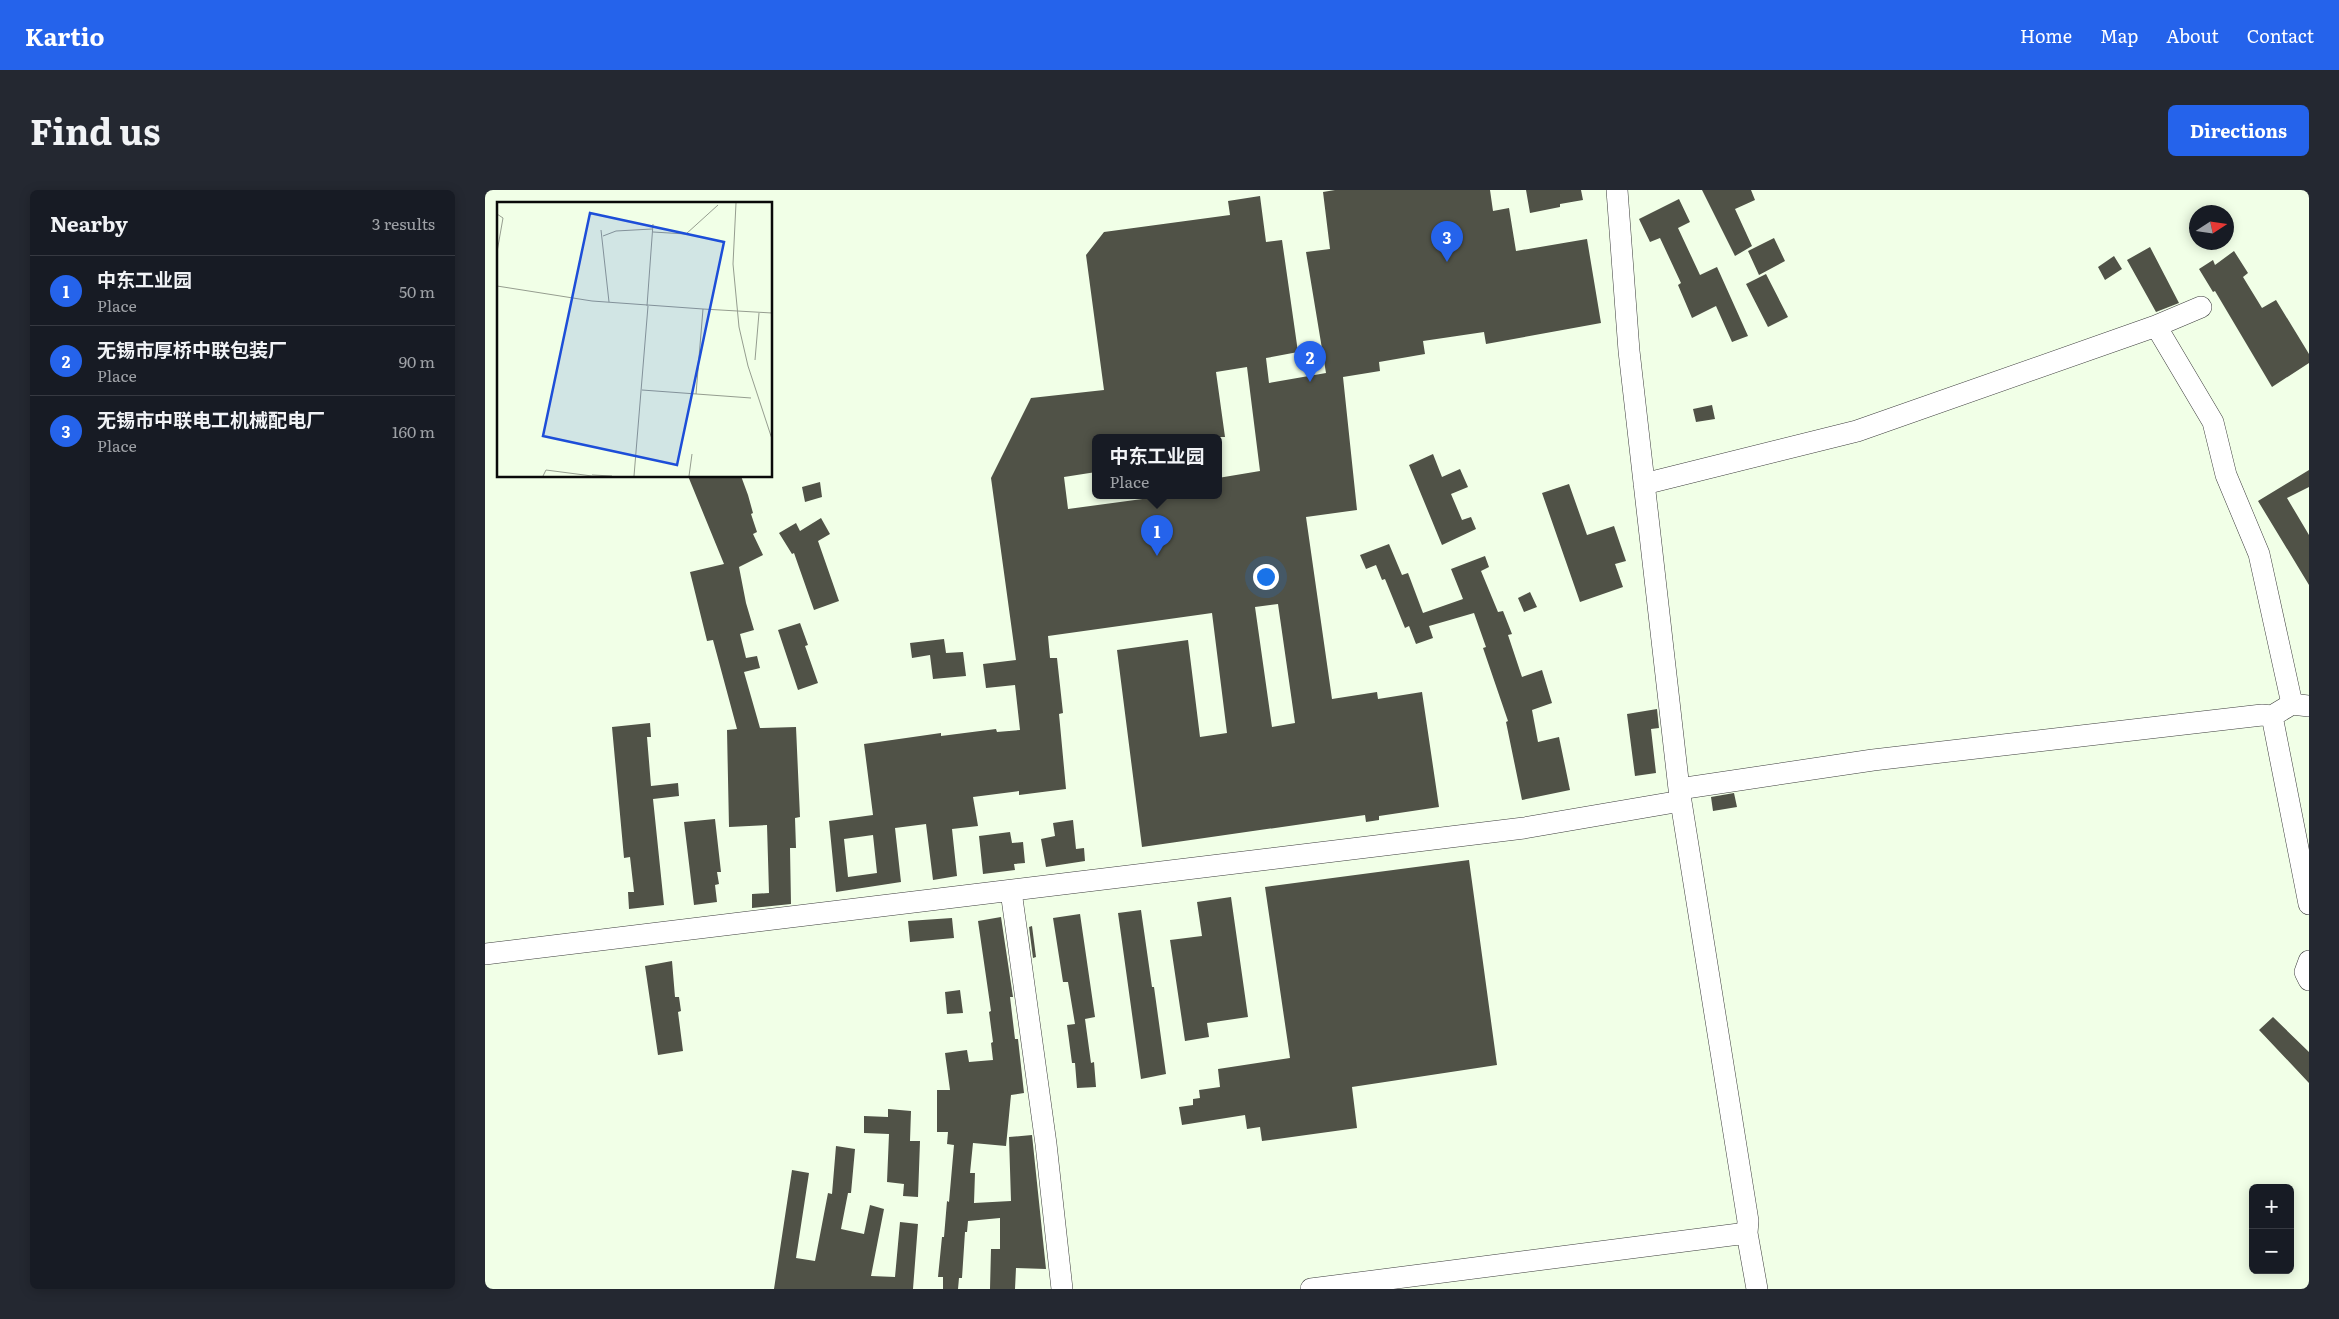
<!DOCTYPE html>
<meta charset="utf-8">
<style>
:root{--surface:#171b24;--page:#242831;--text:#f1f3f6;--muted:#9ea1a6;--line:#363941;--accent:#2563eb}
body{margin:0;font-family:Literata,"Noto Sans SC",serif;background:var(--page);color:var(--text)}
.controls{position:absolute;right:15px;bottom:15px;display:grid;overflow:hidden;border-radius:8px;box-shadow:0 2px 12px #0003}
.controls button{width:45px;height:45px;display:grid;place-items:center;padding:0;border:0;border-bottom:1px solid var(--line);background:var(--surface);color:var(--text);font:25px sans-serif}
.compass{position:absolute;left:1704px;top:15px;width:45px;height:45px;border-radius:50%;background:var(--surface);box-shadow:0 2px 12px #0003;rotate:78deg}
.you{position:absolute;left:780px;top:386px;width:18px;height:18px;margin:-12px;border:4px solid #fff;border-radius:50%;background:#1a73e8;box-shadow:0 0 0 8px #1a73e833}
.badge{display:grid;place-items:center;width:32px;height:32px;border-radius:50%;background:var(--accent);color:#fff;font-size:16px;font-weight:700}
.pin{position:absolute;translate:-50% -41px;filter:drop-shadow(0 1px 2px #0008)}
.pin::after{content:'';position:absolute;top:26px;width:18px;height:15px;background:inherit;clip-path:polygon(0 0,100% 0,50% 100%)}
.popup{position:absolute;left:607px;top:244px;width:130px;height:65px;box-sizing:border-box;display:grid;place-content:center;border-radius:8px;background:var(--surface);filter:drop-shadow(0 1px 4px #0005);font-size:16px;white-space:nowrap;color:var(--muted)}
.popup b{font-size:19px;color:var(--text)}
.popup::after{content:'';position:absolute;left:50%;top:100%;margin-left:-10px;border:10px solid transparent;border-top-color:var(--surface)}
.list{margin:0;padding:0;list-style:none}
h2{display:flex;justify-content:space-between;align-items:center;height:65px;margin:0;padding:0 20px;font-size:21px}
h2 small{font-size:16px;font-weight:400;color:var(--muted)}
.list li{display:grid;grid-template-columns:32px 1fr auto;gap:15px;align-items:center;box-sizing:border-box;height:70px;padding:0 20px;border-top:1px solid var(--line)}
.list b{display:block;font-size:19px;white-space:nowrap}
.list p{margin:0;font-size:16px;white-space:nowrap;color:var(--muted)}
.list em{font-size:16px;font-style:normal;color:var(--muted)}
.map{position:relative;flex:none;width:1824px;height:1099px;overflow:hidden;border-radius:8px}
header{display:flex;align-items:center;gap:30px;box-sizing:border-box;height:70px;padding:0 25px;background:var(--accent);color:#fff}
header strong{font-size:24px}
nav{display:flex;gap:28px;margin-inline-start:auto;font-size:18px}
.intro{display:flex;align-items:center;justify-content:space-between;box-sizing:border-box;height:120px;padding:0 30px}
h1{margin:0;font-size:35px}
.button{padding:12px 22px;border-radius:8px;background:var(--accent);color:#fff;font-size:18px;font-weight:700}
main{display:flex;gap:30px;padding:0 30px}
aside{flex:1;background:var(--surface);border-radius:8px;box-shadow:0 2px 12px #0003}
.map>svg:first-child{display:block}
.building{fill:#505247;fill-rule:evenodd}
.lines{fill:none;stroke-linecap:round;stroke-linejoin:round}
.minor-casing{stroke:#3d3d3d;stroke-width:22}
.minor{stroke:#fff;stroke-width:21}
.inset-road{fill:none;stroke:#959d8f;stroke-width:1}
.view{fill:#1d4ed8;fill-opacity:0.15;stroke:#1d4ed8;stroke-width:2.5}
.inset-edge{fill:none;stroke:#0a0a0a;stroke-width:2.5}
</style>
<header>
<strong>Kartio</strong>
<nav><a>Home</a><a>Map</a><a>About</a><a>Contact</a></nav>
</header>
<div class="intro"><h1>Find us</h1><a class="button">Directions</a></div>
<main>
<aside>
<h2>Nearby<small>3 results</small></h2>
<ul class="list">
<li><span class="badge">1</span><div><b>中东工业园</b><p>Place</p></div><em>50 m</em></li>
<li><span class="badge">2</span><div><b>无锡市厚桥中联包装厂</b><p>Place</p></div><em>90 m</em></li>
<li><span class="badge">3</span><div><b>无锡市中联电工机械配电厂</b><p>Place</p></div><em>160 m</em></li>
</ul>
</aside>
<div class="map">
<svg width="1824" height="1099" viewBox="0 0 1824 1099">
<rect width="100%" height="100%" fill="#f1ffe7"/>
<path class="building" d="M850 0H1005L1008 21 1024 18 1031 61 1102 49 1116 133 1001 154 999 142 938 151 940 164 894 172 895 181 858 187 872 320 821 327 847 509 892 502 893 509 937 502 954 617 894 626V630L881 632 880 625 657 657 632 460 703 450 715 547 742 543 727 423 563 446 565 468H572L578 523 574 524 581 599 534 605V601L488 607 493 636 467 639 472 686 448 690 441 634 410 638 416 692 351 702 344 631 388 625 379 554 456 543V546L511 539 512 542 535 540 530 495 501 498 498 474 531 470 506 288 546 208 619 200 601 65 619 42 745 25 743 11 775 6 781 52 797 50 813 162 781 168 784 193 841 183 821 62 845 59 838 2ZM762 177 775 281 733 288V305H687L583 319 579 287 611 282V247H740L731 182ZM793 414 810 533 787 537 770 417ZM388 645 392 683 363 687 359 649Z
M1041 0H1096L1098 10 1075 14V17L1045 23Z
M1217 0H1266L1270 10 1250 19 1267 56 1250 66Z
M1194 9 1205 32 1193 38 1215 85 1232 77 1263 146 1247 152 1231 116 1207 128 1193 95 1196 93 1175 48 1165 52 1154 29Z
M1289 48 1300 71 1274 85 1263 61Z
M1665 57 1694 113 1671 122 1642 70Z
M1749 61 1763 83 1758 87 1777 118 1791 110 1824 164V173L1787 197 1730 101 1728 102 1714 79 1728 70 1730 75Z
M1629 66 1637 79 1620 90 1613 77Z
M1281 84 1303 127 1283 137 1261 94Z
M1227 215 1230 229 1211 232 1208 219Z
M948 264 957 287 975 279 983 297 966 304 977 330 986 327 991 339 957 355 924 275Z
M1824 280V297L1802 308 1824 345V395L1773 311Z
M203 286H256L263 305 268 323 266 324 272 342 268 344 278 365 254 377 261 413 269 440 255 444 261 468 272 466 275 478 259 482 275 538 311 537 315 627 310 628 311 658H305L306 714 267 718V704L284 703 282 635 244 637 242 540 252 539 228 450 222 451 205 382 239 374Z
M335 292 337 307 320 312 317 297Z
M1084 294 1102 345 1129 336 1141 371 1130 374 1138 397 1095 412 1057 303Z
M336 328 345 344 333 351 354 411 329 420 309 363 307 364 294 343 311 333 315 341Z
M904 354 917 385 923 383 938 423 978 409 966 379 1000 366 1004 377 996 381 1013 422 1018 421 1027 444 1023 445 1037 487 1057 480 1067 513 1047 520 1053 552 1074 547 1085 600 1037 610 1021 532 1023 531 998 458 1001 457 989 423 944 436 948 448 931 454 924 436 920 438 900 389 897 390 891 375 881 379 875 365Z
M1045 402 1052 417 1039 422 1033 408Z
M315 433 323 455 320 456 333 493 313 500 293 440Z
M459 449 461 463 478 462 481 486 448 489 445 465 427 468 425 453Z
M1172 519 1174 538 1166 539 1171 583 1150 586 1142 524Z
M165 533 166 547H162L166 596 193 593 194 606 168 609 179 715 144 719 143 702H149L145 667 139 668 127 537Z
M1249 603 1252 617 1228 621 1226 607Z
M230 629 236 682H232L234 694 230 695 232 712 209 715 199 632Z
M588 630 591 659 599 658 600 671 561 677 556 649 570 646 568 633Z
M525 642 527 653 538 652 540 673 529 674 530 680 498 684 494 646Z
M984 670 1012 875 867 897 872 938 777 951 775 937 762 939 760 925 697 935 694 917 708 915V909L715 908 714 900 735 897 733 879 805 868 780 697Z
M746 707 763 827 722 833 724 847 700 851 685 750 717 746 712 712Z
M656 720 667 797H669L681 884 656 889 633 723Z
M595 724 610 827 600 829 606 873 609 872 611 897 592 898 590 873H587L582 835 590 834 583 792H578L568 728Z
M516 727 528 807H525L530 849H533L539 903 526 905 521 956 488 953 485 983H490L489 1013 526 1011 524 947 547 945 561 1079 531 1078 530 1099H505L506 1059H515V1028L483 1031 482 1042H480L477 1088H474L473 1099H458V1087H453L457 1047H459L462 1011 464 1012 469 955 462 954 463 942H452V900H465L460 863 482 860 484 872 508 870 506 853 508 852 504 822 506 821 493 731Z
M467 728 469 748 425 752 423 731Z
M547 736 551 767 548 768 544 737Z
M187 771 190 807H194L196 821 193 822 198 861 173 865 160 776Z
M475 800 478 823 462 824 460 802Z
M1788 827 1824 862V893L1774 840Z
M403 919 426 921 425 951H435L433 1007 418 1006 419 994 402 992 404 944 379 943V926L403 927Z
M351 956 370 959 366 1003H363L356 1039 379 1044 385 1015 399 1019 386 1086 410 1087 415 1032 433 1034 428 1099H289L307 980 324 983 311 1068 330 1071 343 1003 347 1004Z"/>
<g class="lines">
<g class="minor-casing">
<path id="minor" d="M1671 136 1728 232 1741 285 1774 364 1807 514
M1159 294 1372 241 1671 136 1716 117
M1787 526 1824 714
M1194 599 1388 570 1777 525 1787 526 1807 514 1824 516
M526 701 561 954 577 1099
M0 764 1039 638 1196 611
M1824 771 1820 782 1824 790
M1262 1043 1272 1099
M826 1099 1262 1043 1263 1031 1194 599 1144 161 1132 0"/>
</g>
<use href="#minor" class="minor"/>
</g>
<g transform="translate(12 12)">
<rect width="275" height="275" fill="#f1ffe7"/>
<path class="inset-road" d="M239 1 236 62 242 125 251 164 275 237M0 12 6 16 0 50M104 28 112 100M156 30 189 32 221 3M106 34 119 29 155 27M0 84 95 99 206 107 199 192M150 104 156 22M206 107 275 111M258 158 262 111M145 188 254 196M95 273 115 274M46 274 49 268 95 274M137 274 151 104M192 274 195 252"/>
<path class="view" d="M93 11 227 40 180 263 46 234Z"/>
<rect width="275" height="275" class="inset-edge"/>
</g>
</svg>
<div class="controls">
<button>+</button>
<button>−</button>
</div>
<svg class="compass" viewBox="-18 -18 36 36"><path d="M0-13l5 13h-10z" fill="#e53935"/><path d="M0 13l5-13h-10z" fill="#9ea1a6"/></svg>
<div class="you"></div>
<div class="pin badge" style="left:672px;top:366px">1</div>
<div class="popup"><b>中东工业园</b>Place</div>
<div class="pin badge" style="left:825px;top:192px">2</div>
<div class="pin badge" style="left:962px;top:72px">3</div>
</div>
</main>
